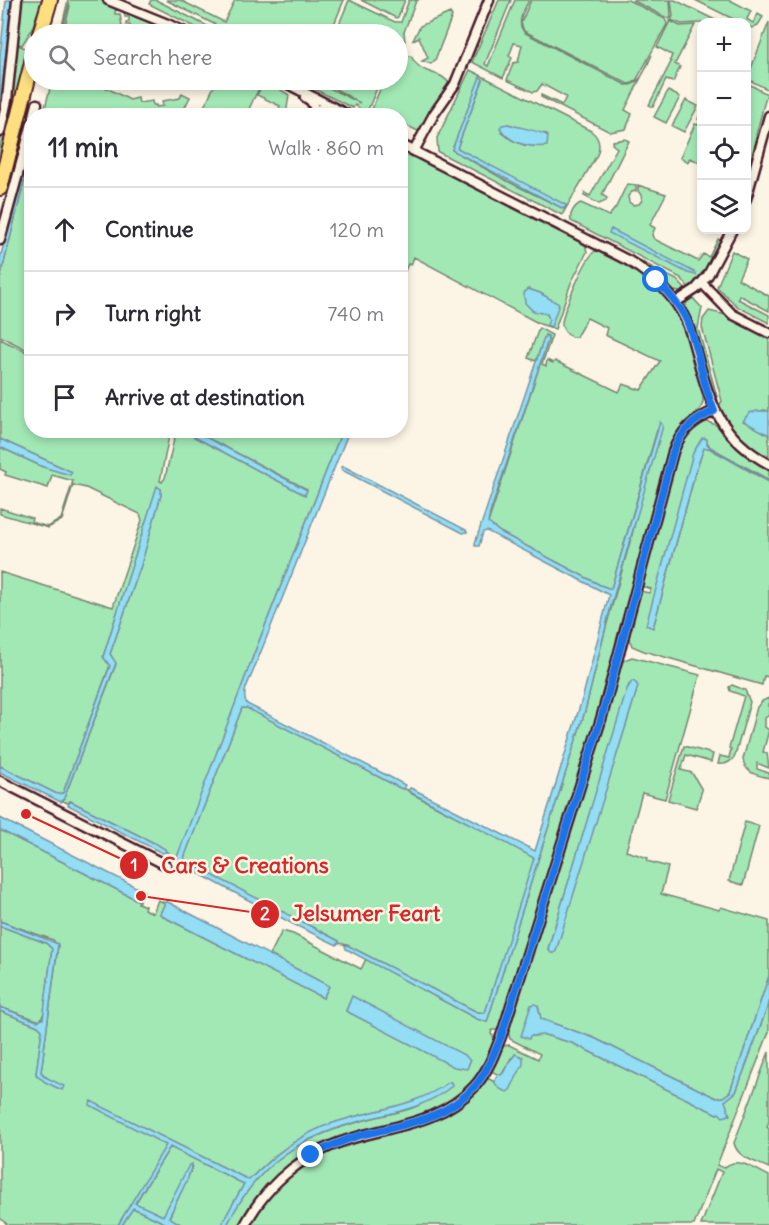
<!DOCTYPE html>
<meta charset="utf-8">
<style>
:root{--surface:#fff;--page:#f7f7f7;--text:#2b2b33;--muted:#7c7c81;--line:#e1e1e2}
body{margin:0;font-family:Delius,sans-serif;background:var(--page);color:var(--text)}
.controls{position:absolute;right:18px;top:18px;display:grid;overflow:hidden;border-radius:12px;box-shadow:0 3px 9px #0003}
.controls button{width:54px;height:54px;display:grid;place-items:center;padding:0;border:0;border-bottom:2px solid var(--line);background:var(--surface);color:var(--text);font:30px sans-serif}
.stop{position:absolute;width:18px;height:18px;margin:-14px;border:4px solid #1a73e8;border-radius:50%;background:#fff}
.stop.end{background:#1a73e8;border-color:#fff;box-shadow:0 2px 6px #0008}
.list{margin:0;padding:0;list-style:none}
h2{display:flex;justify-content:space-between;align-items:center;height:78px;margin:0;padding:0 24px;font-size:26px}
h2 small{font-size:20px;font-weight:400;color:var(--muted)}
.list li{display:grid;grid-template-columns:39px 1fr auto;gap:18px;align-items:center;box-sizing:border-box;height:84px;padding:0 24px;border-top:2px solid var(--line)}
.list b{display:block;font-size:22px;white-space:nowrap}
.list em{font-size:20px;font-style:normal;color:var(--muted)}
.icon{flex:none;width:33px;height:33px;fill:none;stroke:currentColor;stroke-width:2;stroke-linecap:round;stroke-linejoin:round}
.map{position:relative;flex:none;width:769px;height:1225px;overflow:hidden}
.search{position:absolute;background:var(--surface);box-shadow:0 3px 9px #0003;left:24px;top:24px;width:384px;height:66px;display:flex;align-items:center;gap:15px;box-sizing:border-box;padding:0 21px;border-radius:33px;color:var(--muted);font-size:22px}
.panel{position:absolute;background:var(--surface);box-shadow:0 3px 9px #0003;left:24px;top:108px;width:384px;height:330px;border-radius:24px}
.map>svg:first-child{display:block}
.green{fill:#a2e8b5;stroke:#768470;stroke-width:1.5;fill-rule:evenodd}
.water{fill:#93def4;stroke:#7692a4;stroke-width:1.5}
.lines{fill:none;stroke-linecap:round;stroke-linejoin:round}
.minor-casing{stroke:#4a1f2b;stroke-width:13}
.primary-casing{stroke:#4a1f2b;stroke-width:18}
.minor{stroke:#fcf5e5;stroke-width:8}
.primary{stroke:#fddf80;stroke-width:14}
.route{stroke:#1a73e8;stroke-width:8}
.leader{fill:none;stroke:#d62828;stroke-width:2}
.callout-dot{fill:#d62828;stroke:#fcf5e5;stroke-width:2}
.mark-label{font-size:18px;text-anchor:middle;font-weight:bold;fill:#fff}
.callout-label{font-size:22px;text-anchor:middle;font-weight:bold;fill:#d62828;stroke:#fcf5e5;stroke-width:5;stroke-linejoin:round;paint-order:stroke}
</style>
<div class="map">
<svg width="769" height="1225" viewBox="0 0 769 1225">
<rect width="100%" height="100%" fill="#fcf5e5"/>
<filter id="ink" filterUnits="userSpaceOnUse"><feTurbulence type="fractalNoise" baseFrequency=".0167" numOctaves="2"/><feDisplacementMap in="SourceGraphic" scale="12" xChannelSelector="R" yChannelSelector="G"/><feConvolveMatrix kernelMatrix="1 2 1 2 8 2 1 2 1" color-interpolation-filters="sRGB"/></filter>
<g filter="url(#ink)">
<path class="green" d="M20 0H42L31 31 22 45 16 43Z
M68 0H102L119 7V10L115 11V14H120L122 26 80 34H63L70 6 69 4 61 34H60Z
M151 0H156L223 34H209L149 4Z
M166 0H180L224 22 235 0H344L330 34H234Z
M349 0 395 22H401L409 0H419L416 1 404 32 405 41 398 38V34H335Z
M361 0H405L398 17 396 18Z
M499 0H511L485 64 488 66 515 0H529C524 11 515 23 525 33L626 85C641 86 646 67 652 55L625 110 632 114 626 129 610 132 541 97V95L562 105 566 97 542 84 537 91 533 92 507 80 513 63 518 62 522 45 514 43 509 56 512 58 503 78 472 62Z
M531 0H628L665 19 667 24 637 79 633 83 628 84 524 31 521 23Z
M632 0H670L671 17 669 19Z
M671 0H675L719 22 681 24 671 20 673 16Z
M695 0H730L751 11 747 19 753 23 758 14 763 17 758 25 752 28 747 26 746 22H739Z
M124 12 167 30 165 34H132L130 25H126V22L129 21V17H125Z
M450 13 452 16 435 60 431 64 422 61 428 58 419 37 413 40 420 26Z
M670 21 680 26 695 25 675 64 680 67 673 82 666 80 653 107 649 105 671 62 670 60 672 55 657 47Z
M769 22V90L747 79Z
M16 44 25 48 23 78 0 169V146L6 121Z
M411 56C422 78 442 69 450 85L420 132 401 123 400 116 384 115 371 112 382 84 385 82 391 85 393 80H398V69L402 57Z
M470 70 591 131C599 137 601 145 597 155L562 215 438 152 437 138ZM480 78 483 80 457 148 565 206 564 209 507 181 452 150ZM508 124 535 132 546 134 526 146 512 140 501 132Z
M52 80H91L130 100 138 98 139 103 152 101 153 105H156V107L163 106 162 101 180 98 182 93 190 97 181 115 43 116Z
M217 80H254L258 81 257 84 260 86 246 115H200Z
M296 80H313L360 103 320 80H378L377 82 379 83 367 112 358 111 359 108 355 105 353 108Z
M268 82 289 95 286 115 278 112 280 106 257 95 263 84 265 85Z
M747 83 769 95 766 96 756 135 760 137 747 184Z
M668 91 680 97 666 123 654 117Z
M686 100 698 106 684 132 672 126Z
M701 112V163L690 158 688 162 680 158 695 124 698 125 700 121 698 119Z
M625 139 629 141 602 195 607 198 606 201 599 204 584 196 585 193 590 196 617 148 612 144 613 141Z
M401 150 410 152 585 243 587 252 571 283 555 329 540 324 414 257 411 265 408 264 401 280ZM528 289 540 293 559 305 549 319C548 311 540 311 533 311L525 291Z
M31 154V352L0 336V279Z
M627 184 636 185V191L632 192 628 196 629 202 633 205 639 204 642 200 641 195 638 191V185L666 194 650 225 655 228 652 235 654 239 698 261 703 254 709 257 718 239 722 241 706 271 689 288 681 278 571 221C569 214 575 205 581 203L609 216 616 207Z
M600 240 677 280 686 290 680 292 674 291 642 265 599 242Z
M595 251C604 251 613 257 621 261 668 285 684 321 697 371 699 380 704 392 703 402 701 413 692 415 685 422 678 429 674 437 670 445L602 702 503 1019 499 1030H492L491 1034 496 1039C457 1134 401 1110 325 1144 287 1160 259 1189 240 1225H227C259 1159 304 1135 373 1118 399 1111 420 1111 439 1090 407 1108 371 1110 337 1122 302 1133 274 1154 249 1180L90 1101 166 1145V1148L118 1225H8L0 1218V1011L38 1026 42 1030 36 1074 38 1077 58 1088 41 1072 58 946 53 940 0 921V830L139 901 138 903 145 906 144 909 153 913 158 900 165 903 160 914 166 918 323 998 329 986 270 955 282 931 293 934 361 969 366 959 477 1019 487 1022 585 711 606 627 632 535 657 430 611 589 600 585 500 532 488 523 548 340V336L545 335 536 361 528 358 539 328 552 335 542 364 546 366 547 360 553 363 555 361 619 392 623 384 641 390 660 361 605 335 607 328 587 318 576 337H571C567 334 563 331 562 325 561 314 586 257 595 251ZM352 997 470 1061 467 1068 454 1066 346 1011Z
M732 251 747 259 738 279 769 296V311L739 295 738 299 769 315V323L738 307 717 287Z
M691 296 702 308 698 328 718 400 717 404 712 394 697 338 686 310V304Z
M709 311 730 316 769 337V411L764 410 747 416 744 421 749 422 769 435V459C747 446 731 429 718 407L722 401 702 327 703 319Z
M0 339 31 354 32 430 170 431 160 481 162 482 165 478 175 435V431H183L305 495 307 489 194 431H342L254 654 177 860 158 845 70 801 68 803 63 801 116 664 110 654 141 565 161 495V489L157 487 104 654 110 665 63 793 57 794 0 766V572L113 607 142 520 140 514 86 488 73 485 62 520 48 528 0 514V508L32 518 31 522 48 527 61 519 73 481 52 475 48 488 5 475 6 472 0 469V447L43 467 72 472 0 439Z
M708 422 716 425 740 450 769 469V480L710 447 705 438 653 628 696 470 704 448H709L769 482V677L764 676 762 685 644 651 632 646 629 638 640 591 649 593 651 589 641 586 678 451C684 437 692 424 708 422Z
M632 657 700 675 665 799 642 793 626 851 648 858 647 861 668 867 661 894 719 910 721 907 769 921V976L730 1092 723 1097 716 1098 594 1038 541 1019 538 1006 530 1036 545 1035 572 1043 717 1114 725 1101 736 1092 769 1003V1032L717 1165 724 1168C737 1155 754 1169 769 1176V1225H701L722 1172 716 1169 694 1225H250C272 1186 307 1157 350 1143 409 1124 441 1130 487 1078L497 1083 514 1057 511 1058 501 1076 491 1071 503 1046 509 1045 538 1059 540 1054 510 1039 508 1031 606 717 620 667 624 660ZM629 685 636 693 554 953 548 949Z
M732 685 745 690 750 702 735 756C731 762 725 765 718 764L720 756 729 758 731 749 729 748 744 696 730 691 729 687Z
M769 698V715L765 718V727L769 730 763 752 767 753 769 768 757 763V769L769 773V778C757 775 745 774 743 759L757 707 762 701Z
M242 708H247L400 788 408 790 410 793 533 856 534 862 485 1013 477 1012 347 945 339 943V941L187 862 184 859 185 855Z
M684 746 713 754 711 762 686 755 681 770 692 773 702 790 696 808 668 800Z
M745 822 759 826 743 885 729 881Z
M0 926 46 943 52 949 44 1013 40 1021 0 1007Z
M769 1052V1121L767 1127 769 1129V1168C757 1162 737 1158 734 1143Z
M170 1147 244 1184 221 1225H182L169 1218 193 1166 163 1216 136 1204V1202Z
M133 1208 169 1225H122Z"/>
<path class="water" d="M6 0H12L0 107V56Z
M480 77 483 79 457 148 566 205 564 209 452 150Z
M508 124C520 128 538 130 548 136L547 146C530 148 510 144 500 128L502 125Z
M31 132V154L0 279V259Z
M611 229 696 273V275L688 273 609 233Z
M528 289 540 293 559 304 551 327 547 325 549 319 547 314 533 311 525 303 524 293Z
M545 335 547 336 548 340 490 513 488 523 491 525 500 532 600 585 611 589 660 422 663 426 612 602 585 711 487 1022 477 1019 346 949 345 946 347 945 477 1012 485 1013 534 858 408 791 410 788 413 789 535 851 583 696 609 595 487 531 483 532 479 546H475V543Z
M757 411H769V435L743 421 749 413Z
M183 431H194L307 490 305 495Z
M342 431H349L252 674C248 683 241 695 247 704L388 776 405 785 403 789 400 788 247 708H242L184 858 187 862 339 941 337 945 293 924 185 866 177 861V857L254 654Z
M702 438 707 439V444L710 447 769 482 709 448H704L696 470 653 628 646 625 693 453Z
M0 439 72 472 70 475 43 467 0 447Z
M343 466 466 530 467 532 463 533 342 470 341 467Z
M157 486 161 489V495L141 565 110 654 116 663 64 798 61 802 0 772V766L57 794 63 793 110 666 103 657 104 654Z
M632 681 635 682 638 686 636 693 556 951 554 953H551L548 949 627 689Z
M70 801 158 845 165 849 166 852 162 853 68 805Z
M0 818 144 891 139 901 0 830Z
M166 901 329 986 323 998 166 918 160 914Z
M0 921 58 944 41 1072 45 1077 64 1086 62 1090 45 1082 36 1074 42 1030 38 1026 0 1011V1007L37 1021 43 1019 52 949 46 943 0 926Z
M769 976V1003L736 1092 725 1101 730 1115 723 1117 719 1113 717 1114 572 1043 545 1035 530 1036 529 1039 521 1036 531 1005 535 1004 538 1006 541 1019 594 1038 716 1098 723 1097 730 1092Z
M352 996 466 1056 470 1061 467 1069 454 1067 346 1011Z
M515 1054 523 1057V1064L510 1090 507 1092 500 1089 494 1082 498 1074 501 1075 503 1073Z
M449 1082H451L452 1086C428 1106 401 1111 372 1118 303 1135 259 1160 227 1225H221L244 1184 170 1147 135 1203 163 1216 189 1165 192 1164 188 1178 169 1217 182 1225H169L133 1208 122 1225H118L166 1145 90 1105 91 1101 249 1180C275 1154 301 1133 336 1122 375 1109 415 1107 449 1082Z"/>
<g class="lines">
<g class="minor-casing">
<path id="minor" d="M108 0 170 25 189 34
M280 80 350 116
M305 97 311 101 316 111 324 116
M321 108 335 116
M34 116 37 104
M0 132 7 100 17 0
M400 144 629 261C653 276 675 295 686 321 691 332 694 345 697 356 711 406 721 438 769 464
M414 151 434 114 455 84 489 0
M746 199 769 116
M0 240 32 123
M702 283 732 314 769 333
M676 302 696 289 708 275 732 230
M0 781 166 865
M245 1225C269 1180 308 1150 357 1137 399 1125 443 1121 474 1087 488 1072 496 1050 503 1031L602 716 673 452C681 430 694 420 714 411"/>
</g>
<g class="primary-casing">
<path id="primary" d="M40 34 50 0
M0 188 34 55"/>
</g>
<use href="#minor" class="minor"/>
<use href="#primary" class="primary"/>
</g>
</g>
<g class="lines" filter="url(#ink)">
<path class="route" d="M311 1155C326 1148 341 1141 358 1136 399 1125 445 1121 475 1086 487 1072 494 1054 501 1037L602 716 673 452C681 430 694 420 714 411 702 382 699 350 687 321 680 305 668 292 656 280"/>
</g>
<path class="leader" d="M26 814L134 865M141 896L265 914"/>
<g class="callout-dot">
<circle cx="26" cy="814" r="6"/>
<circle cx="141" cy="896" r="6"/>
<circle cx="134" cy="865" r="15"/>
<circle cx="265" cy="914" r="15"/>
</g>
<g class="mark-label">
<text x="134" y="871">1</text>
<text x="265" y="920">2</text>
</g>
<g class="callout-label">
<text x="245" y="873">Cars &amp; Creations</text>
<text x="366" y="921">Jelsumer Feart</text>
</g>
</svg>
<div class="controls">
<button>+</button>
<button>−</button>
<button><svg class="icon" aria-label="locate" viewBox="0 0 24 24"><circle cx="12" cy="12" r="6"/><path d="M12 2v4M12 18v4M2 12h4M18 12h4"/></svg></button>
<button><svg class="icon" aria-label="layers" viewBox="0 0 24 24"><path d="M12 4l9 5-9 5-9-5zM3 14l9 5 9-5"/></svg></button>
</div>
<div class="stop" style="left:656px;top:280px"></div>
<div class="stop end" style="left:311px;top:1155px"></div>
<div class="search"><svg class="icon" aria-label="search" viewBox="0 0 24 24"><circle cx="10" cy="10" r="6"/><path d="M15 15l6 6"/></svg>Search here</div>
<section class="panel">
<h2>11 min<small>Walk · 860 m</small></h2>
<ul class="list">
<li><svg class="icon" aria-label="ahead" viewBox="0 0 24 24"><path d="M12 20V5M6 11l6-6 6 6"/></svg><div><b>Continue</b></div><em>120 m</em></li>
<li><svg class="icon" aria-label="right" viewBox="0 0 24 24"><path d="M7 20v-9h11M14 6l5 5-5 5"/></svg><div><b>Turn right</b></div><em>740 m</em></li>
<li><svg class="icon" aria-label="arrive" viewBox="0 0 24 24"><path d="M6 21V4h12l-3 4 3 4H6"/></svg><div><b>Arrive at destination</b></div></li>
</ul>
</section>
</div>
